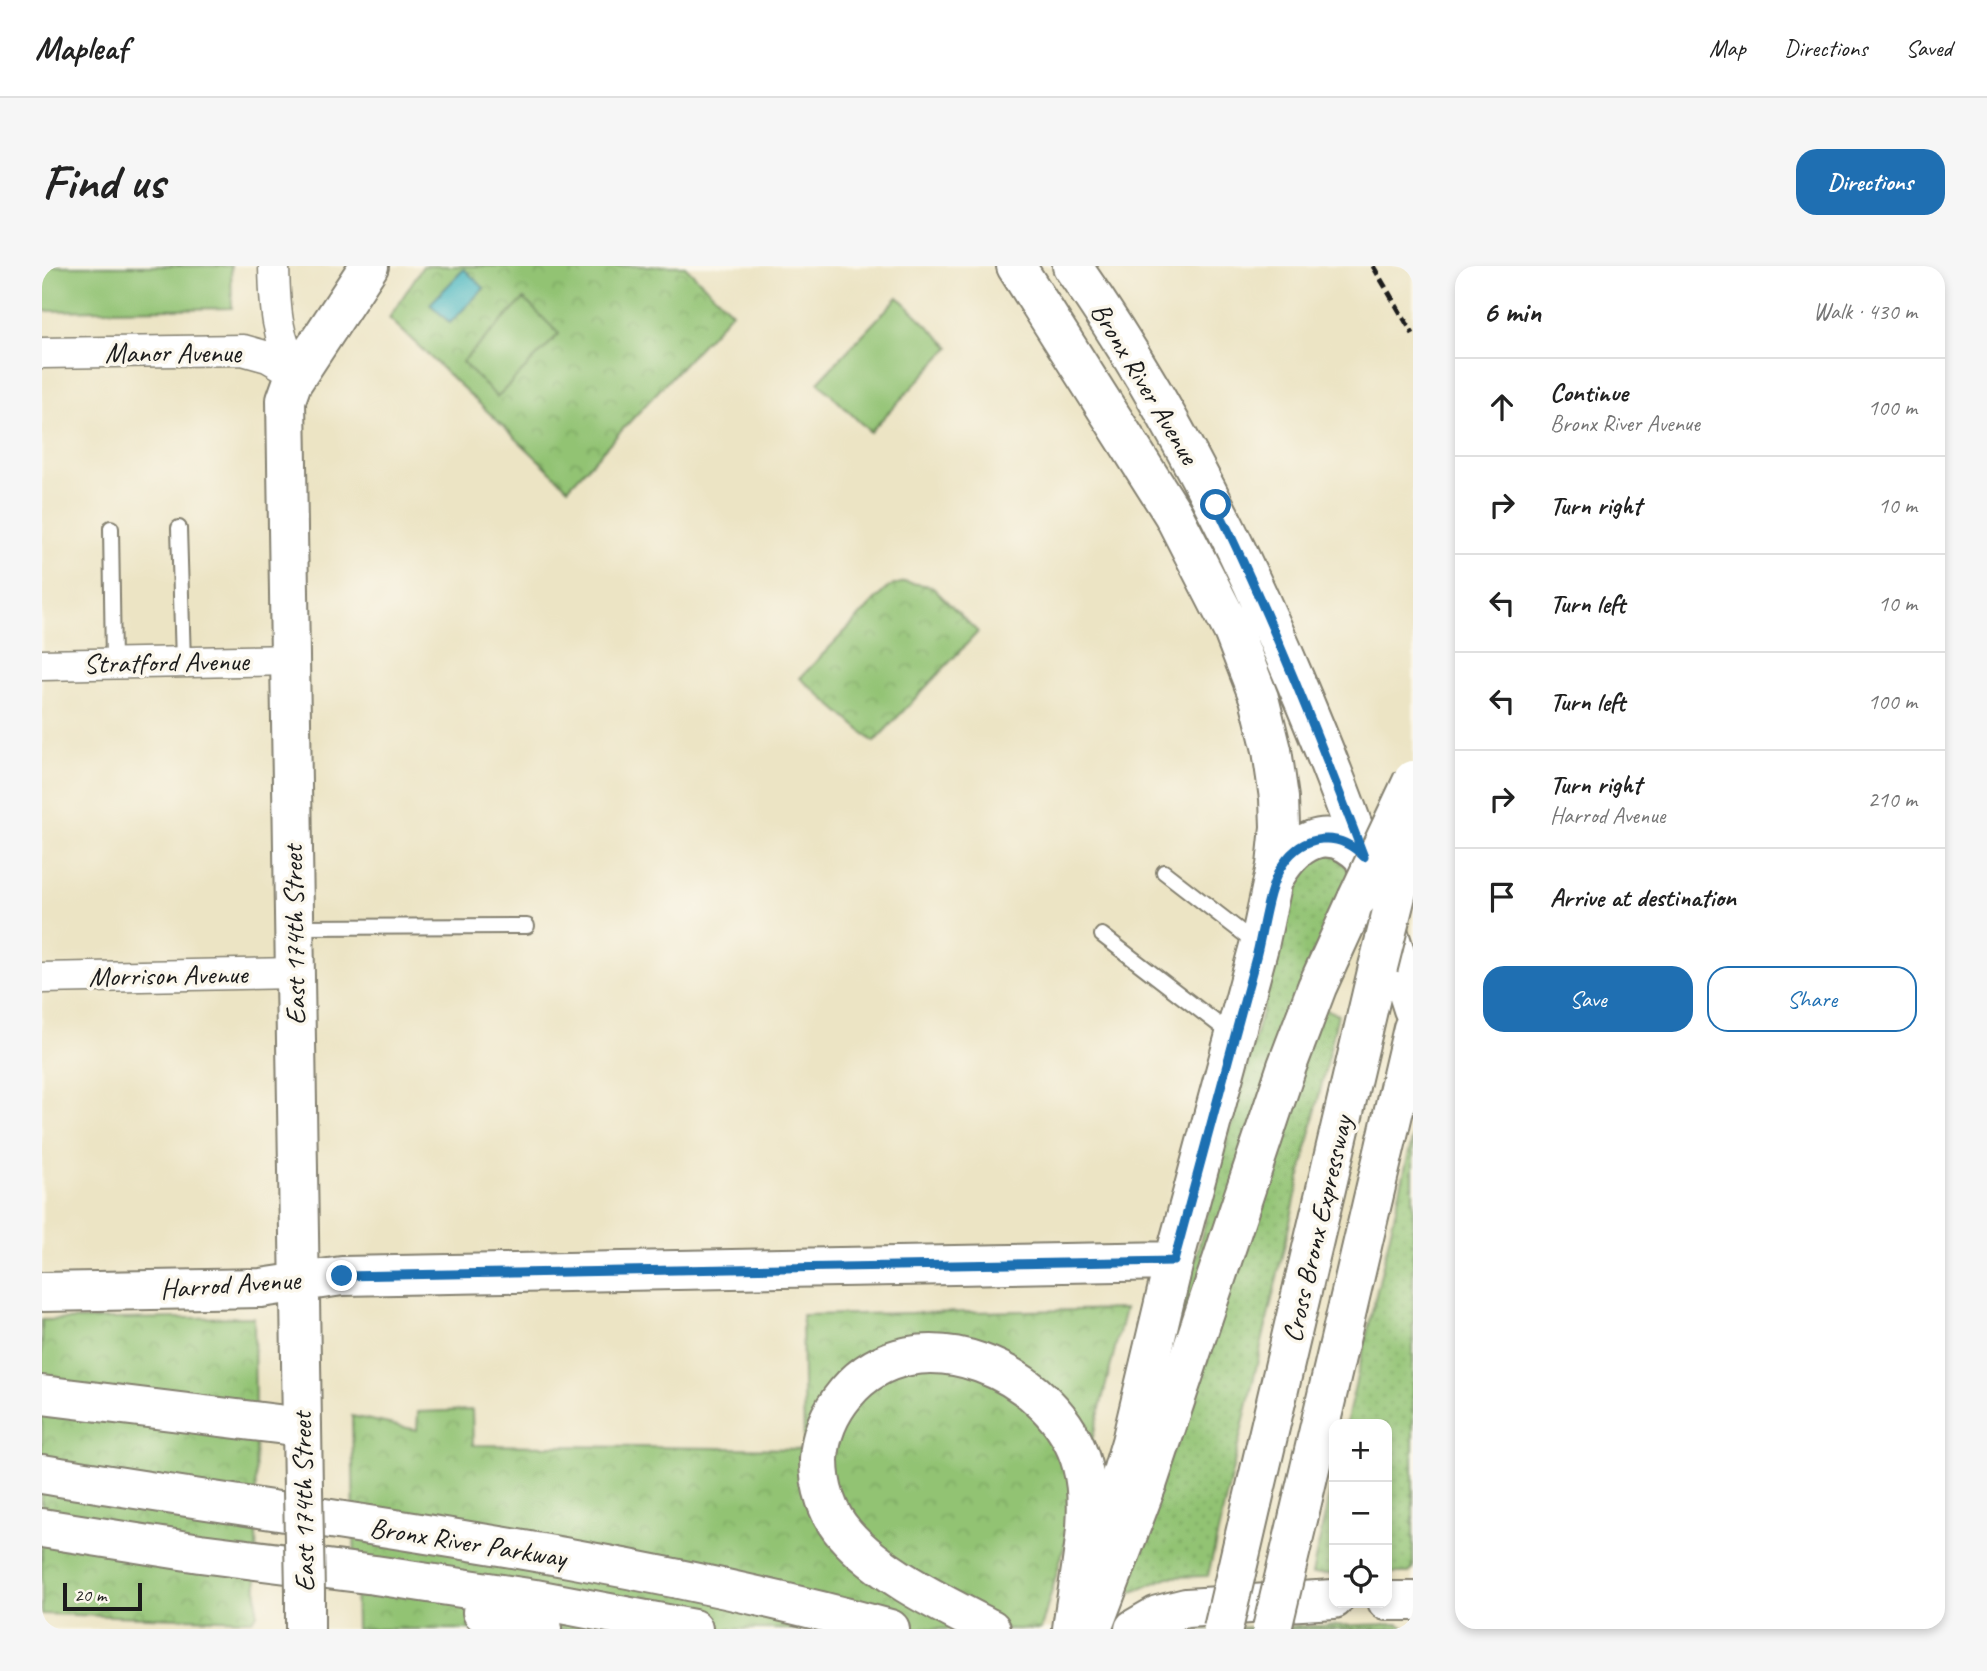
<!DOCTYPE html>
<meta charset="utf-8">
<style>
:root{--surface:#fff;--page:#f6f6f6;--text:#222;--muted:#767676;--line:#e0e0e0;--accent:#1f6fb2}
body{margin:0;font-family:Caveat,sans-serif;background:var(--page);color:var(--text)}
.controls{position:absolute;right:21px;bottom:21px;display:grid;overflow:hidden;border-radius:14px;box-shadow:0 4px 10px #0003}
.controls button{width:63px;height:63px;display:grid;place-items:center;padding:0;border:0;border-bottom:2px solid var(--line);background:var(--surface);color:var(--text);font:35px sans-serif}
.scale{position:absolute;left:21px;bottom:18px;width:79px;box-sizing:border-box;padding-left:7px;border:4px solid #1c1c1c;border-top:0;font-size:19px;line-height:24px;white-space:nowrap;color:#1c1c1c;-webkit-text-stroke:5px #fbf7ec;paint-order:stroke}
.stop{position:absolute;width:21px;height:21px;margin:-16px;border:5px solid #1f6fb2;border-radius:50%;background:#fff}
.stop.end{background:#1f6fb2;border-color:#fff;box-shadow:0 2px 7px #0008}
.list{margin:0;padding:0;list-style:none}
h2{display:flex;justify-content:space-between;align-items:center;height:91px;margin:0;padding:0 28px;font-size:30px}
h2 small{font-size:23px;font-weight:400;color:var(--muted)}
.list li{display:grid;grid-template-columns:46px 1fr auto;gap:21px;align-items:center;box-sizing:border-box;height:98px;padding:0 28px;border-top:2px solid var(--line)}
.list b{display:block;font-size:26px;white-space:nowrap}
.list p{margin:0;font-size:23px;white-space:nowrap;color:var(--muted)}
.list em{font-size:23px;font-style:normal;color:var(--muted)}
.actions{display:flex;gap:14px;padding:21px 28px}
.actions a{flex:1;padding:16px 0;border:2px solid var(--accent);border-radius:21px;text-align:center;font-size:24px;color:var(--accent)}
.actions .main{background:var(--accent);color:#fff}
.icon{flex:none;width:38px;height:38px;fill:none;stroke:currentColor;stroke-width:2;stroke-linecap:round;stroke-linejoin:round}
.map{position:relative;flex:none;width:1371px;height:1363px;overflow:hidden;border-radius:21px}
header{display:flex;align-items:center;gap:42px;box-sizing:border-box;height:98px;padding:0 35px;background:var(--surface);border-bottom:2px solid var(--line)}
header strong{font-size:33px}
nav{display:flex;gap:38px;margin-inline-start:auto;font-size:24px}
.intro{display:flex;align-items:center;justify-content:space-between;box-sizing:border-box;height:168px;padding:0 42px}
h1{margin:0;font-size:49px}
.button{padding:18px 32px;border-radius:21px;background:var(--accent);color:#fff;font-size:24px;font-weight:700}
main{display:flex;gap:42px;padding:0 42px}
aside{flex:1;background:var(--surface);border-radius:21px;box-shadow:0 4px 10px #0003}
.map>svg:first-child{display:block}
.grass{fill:url(#grass-dots);stroke:#577048;stroke-width:2}
.park{fill:url(#park-crowns);stroke:#577048;stroke-width:2}
.pitch{fill:#92c373;stroke:#577048;stroke-width:2}
.water{fill:#47b6bf;stroke:#32696e;stroke-width:2}
.lines{fill:none;stroke-linecap:round;stroke-linejoin:round}
.service-casing{stroke:#848070;stroke-width:18}
.minor-casing{stroke:#848070;stroke-width:33}
.secondary-casing{stroke:#848070;stroke-width:42}
.primary-casing{stroke:#848070;stroke-width:42}
.motorway-casing{stroke:#848070;stroke-width:42}
.service{stroke:#fff;stroke-width:14}
.minor{stroke:#fff;stroke-width:30}
.secondary{stroke:#fff;stroke-width:38}
.primary{stroke:#fff;stroke-width:38}
.motorway{stroke:#fff;stroke-width:38}
.rail{stroke:#1c1c1c;stroke-width:5;stroke-dasharray:10 5;stroke-linecap:butt}
.secondary-bridge-casing{stroke:#848070;stroke-width:42;stroke-linecap:butt}
.motorway-bridge-casing{stroke:#848070;stroke-width:42;stroke-linecap:butt}
.secondary-bridge{stroke:#fff;stroke-width:38}
.motorway-bridge{stroke:#fff;stroke-width:38}
.route{stroke:#1f6fb2;stroke-width:9}
.labels{text-anchor:middle;dominant-baseline:central;stroke-width:7;stroke-linejoin:round;paint-order:stroke}
.street-label{font-size:28px;fill:#1c1c1c;stroke:#fbf7ec}
</style>
<header>
<strong>Mapleaf</strong>
<nav><a>Map</a><a>Directions</a><a>Saved</a></nav>
</header>
<div class="intro"><h1>Find us</h1><a class="button">Directions</a></div>
<main>
<div class="map">
<svg width="1371" height="1363" viewBox="0 0 1371 1363">
<defs>
<pattern id="grass-dots" width="8" height="8" patternUnits="userSpaceOnUse" patternTransform="scale(1.75)"><rect width="8" height="8" fill="#92c373"/><path d="M2 2h.1M6 6h.1" fill="none" stroke="#7da763" stroke-width="1.8" stroke-linecap="round"/></pattern>
<pattern id="park-crowns" width="20" height="18" patternUnits="userSpaceOnUse" patternTransform="scale(1.75)"><rect width="20" height="18" fill="#92c373"/><path d="M2 6a3 3 0 1 1 6 0M12 15a3 3 0 1 1 6 0" fill="none" stroke="#7da763"/></pattern>
</defs>
<rect width="100%" height="100%" fill="#fbf7ec"/>
<filter id="ink" filterUnits="userSpaceOnUse"><feTurbulence type="fractalNoise" baseFrequency=".0143" numOctaves="2"/><feDisplacementMap in="SourceGraphic" scale="14" xChannelSelector="R" yChannelSelector="G"/><feConvolveMatrix kernelMatrix="1 2 1 2 8 2 1 2 1" color-interpolation-filters="sRGB"/></filter>
<filter id="wash" filterUnits="userSpaceOnUse"><feTurbulence type="fractalNoise" baseFrequency=".00686" numOctaves="4" result="noise"/><feDisplacementMap in="SourceGraphic" scale="28" xChannelSelector="R" yChannelSelector="G"/><feGaussianBlur stdDeviation="1.57" result="paint"/><feColorMatrix in="noise" values="0 0 0 0 0 0 0 0 0 0 0 0 0 0 0 0 0 1.4 0 .05"/><feComposite in="paint" operator="in"/></filter>
<g filter="url(#wash)">
<rect width="100%" height="100%" fill="#ece4c4"/>
<path class="grass" d="M1291 587 1311 608 1114 1139 1243 660 1248 620 1262 594Z
M1280 742 1296 748 1166 1310 1126 1311 1091 1326 1079 1318Z
M1371 869V1303L1367 1307H1345V1158H1304Z
M1292 1209V1308H1270Z
M1357 1358 1365 1363H1144Z"/>
<path class="park" d="M381 0H643L690 46 526 222 347 52Z
M862 316 889 320 936 366 832 476 758 412 846 321Z
M1083 1043 1047 1186 1026 1237 1025 1271 999 1363H314L310 1150 375 1164 376 1146 430 1144 431 1179 762 1183 760 1049Z
M212 1051 215 1348 210 1354 0 1348V1054Z"/>
<path class="pitch" d="M0 0H189L190 42 0 45Z
M856 31 908 81 828 166 776 116Z
M482 33 517 68 455 131 420 96Z"/>
<path class="water" d="M422 3 442 22 408 57 388 38Z"/>
</g>
<g filter="url(#ink)">
<g class="lines">
<g class="service-casing">
<path id="service" d="M69 262 71 397
M137 262 141 396
M1122 606 1215 678
M253 661 485 660
M1060 669 1189 768"/>
</g>
<g class="minor-casing">
<path id="minor" d="M232 0C233 43 234 70 255 108
M0 87 201 84 226 91 255 108
M0 399 248 394
M0 712 252 707"/>
</g>
<g class="secondary-casing">
<path id="secondary" d="M974 0 1131 248 1191 365 1217 432 1230 484 1237 532 1238 561 1234 600 1217 680 1132 995 1089 1176 1048 1314
M1030 0C1121 129 1192 269 1253 414 1278 473 1302 532 1322 592 1339 642 1355 693 1371 743
M1231 614C1252 576 1285 553 1322 591
M0 1026 219 1022 300 1010 1132 995
M261 1224 244 134 250 117 327 0
M263 1326V1363"/>
</g>
<g class="primary-casing">
<path id="primary" d="M1345 1335H1371
M1092 1363 1116 1349 1144 1342 1292 1333"/>
</g>
<g class="motorway-casing">
<path id="motorway" d="M0 1129 260 1161
M0 1208C283 1255 571 1287 848 1363
M1210 1238 1336 701
M1257 1249 1371 762
M0 1262 158 1287 333 1309 493 1333 651 1363
M440 1346 500 1363
M949 1363C902 1339 837 1308 803 1268 785 1248 777 1220 777 1194 778 1169 788 1146 804 1127 873 1044 1016 1106 1040 1200 1053 1248 1036 1313 1030 1363
M1050 1363 1106 1216 1245 800 1275 721 1315 633"/>
</g>
<use href="#service" class="service"/>
<use href="#minor" class="minor"/>
<use href="#secondary" class="secondary"/>
<use href="#primary" class="primary"/>
<use href="#motorway" class="motorway"/>
<path class="rail" d="M1331 0 1371 68"/>
<g class="secondary-bridge-casing">
<path id="secondary-bridge" d="M261 1224 263 1326"/>
</g>
<g class="motorway-bridge-casing">
<path id="motorway-bridge" d="M1315 633 1371 514
M1336 701 1371 562
M1181 1363 1210 1238
M1230 1363 1257 1249"/>
</g>
<use href="#secondary-bridge" class="secondary-bridge"/>
<use href="#motorway-bridge" class="motorway-bridge"/>
</g>
</g>
<g class="lines" filter="url(#ink)">
<path class="route" d="M300 1010 1132 995C1159 895 1186 795 1213 695 1221 667 1225 621 1241 598 1261 568 1297 564 1322 591 1277 471 1230 353 1174 239"/>
</g>
<g class="labels">
<g class="street-label">
<text x="131" y="86">Manor Avenue</text>
<text transform="translate(1103 117) rotate(59)">Bronx River Avenue</text>
<text transform="translate(124 396) rotate(-1)">Stratford Avenue</text>
<text transform="translate(252 669) rotate(-91)">East 174th Street</text>
<text transform="translate(126 709) rotate(-1)">Morrison Avenue</text>
<text transform="translate(1275 963) rotate(-77)">Cross Bronx Expressway</text>
<text transform="translate(188 1018) rotate(-4)">Harrod Avenue</text>
<text transform="translate(261 1236) rotate(-91)">East 174th Street</text>
<text transform="translate(426 1276) rotate(9)">Bronx River Parkway</text>
</g>
</g>
</svg>
<div class="controls">
<button>+</button>
<button>−</button>
<button><svg class="icon" aria-label="locate" viewBox="0 0 24 24"><circle cx="12" cy="12" r="6"/><path d="M12 2v4M12 18v4M2 12h4M18 12h4"/></svg></button>
</div>
<div class="scale">20 m</div>
<div class="stop" style="left:1174px;top:239px"></div>
<div class="stop end" style="left:300px;top:1010px"></div>
</div>
<aside>
<h2>6 min<small>Walk · 430 m</small></h2>
<ul class="list">
<li><svg class="icon" aria-label="ahead" viewBox="0 0 24 24"><path d="M12 20V5M6 11l6-6 6 6"/></svg><div><b>Continue</b><p>Bronx River Avenue</p></div><em>100 m</em></li>
<li><svg class="icon" aria-label="right" viewBox="0 0 24 24"><path d="M7 20v-9h11M14 6l5 5-5 5"/></svg><div><b>Turn right</b></div><em>10 m</em></li>
<li><svg class="icon" aria-label="left" viewBox="0 0 24 24"><path d="M17 20v-9H6M10 6l-5 5 5 5"/></svg><div><b>Turn left</b></div><em>10 m</em></li>
<li><svg class="icon" aria-label="left" viewBox="0 0 24 24"><path d="M17 20v-9H6M10 6l-5 5 5 5"/></svg><div><b>Turn left</b></div><em>100 m</em></li>
<li><svg class="icon" aria-label="right" viewBox="0 0 24 24"><path d="M7 20v-9h11M14 6l5 5-5 5"/></svg><div><b>Turn right</b><p>Harrod Avenue</p></div><em>210 m</em></li>
<li><svg class="icon" aria-label="arrive" viewBox="0 0 24 24"><path d="M6 21V4h12l-3 4 3 4H6"/></svg><div><b>Arrive at destination</b></div></li>
</ul>
<div class="actions"><a class="main">Save</a><a>Share</a></div>
</aside>
</main>
